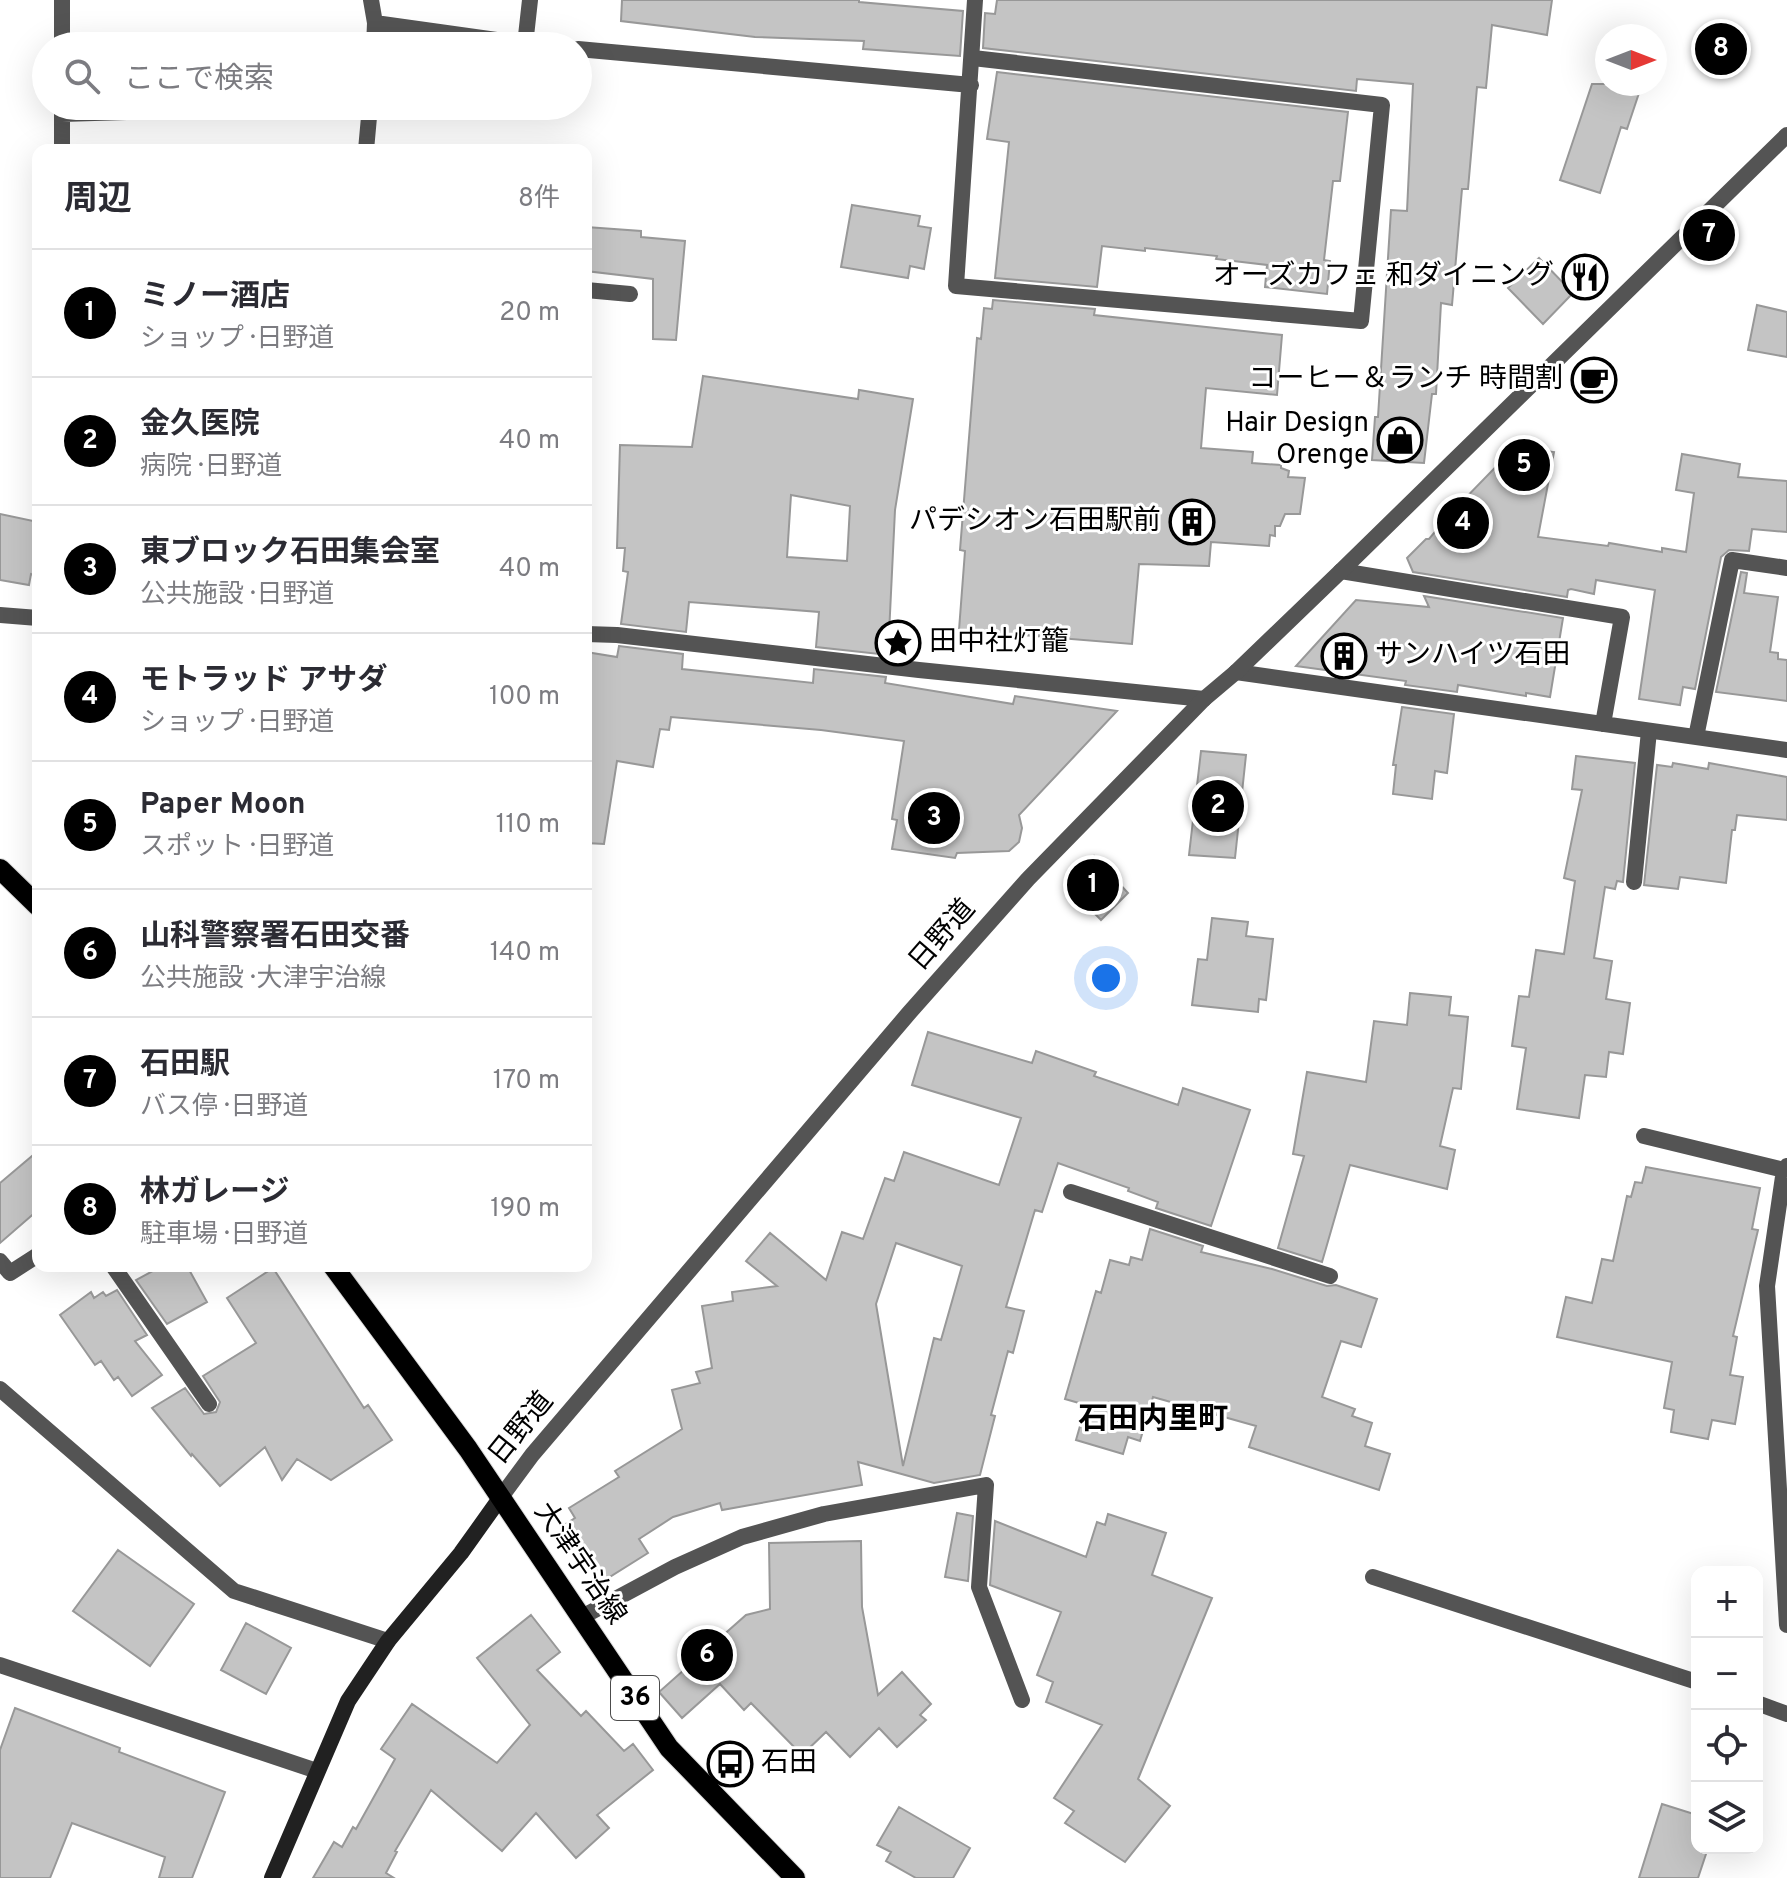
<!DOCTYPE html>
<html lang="ja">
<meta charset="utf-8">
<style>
:root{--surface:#fff;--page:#f7f7f7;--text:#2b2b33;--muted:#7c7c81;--line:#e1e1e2;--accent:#000}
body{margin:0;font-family:Overpass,"Noto Sans JP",sans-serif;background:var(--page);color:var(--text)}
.controls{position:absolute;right:24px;bottom:24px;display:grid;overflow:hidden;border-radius:16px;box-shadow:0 8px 32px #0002}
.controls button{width:72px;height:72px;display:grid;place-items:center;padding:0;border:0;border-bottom:2px solid var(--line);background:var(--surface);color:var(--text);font:40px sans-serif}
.compass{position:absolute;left:1595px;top:24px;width:72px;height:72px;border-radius:50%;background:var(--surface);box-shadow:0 8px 32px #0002;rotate:90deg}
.you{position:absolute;left:1106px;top:978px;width:28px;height:28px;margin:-20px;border:6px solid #fff;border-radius:50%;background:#1a73e8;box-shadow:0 0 0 12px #1a73e833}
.badge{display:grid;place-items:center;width:52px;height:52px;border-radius:50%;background:var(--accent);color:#fff;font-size:26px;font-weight:700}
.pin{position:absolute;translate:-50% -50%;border:4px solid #fff;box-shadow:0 2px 8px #0006}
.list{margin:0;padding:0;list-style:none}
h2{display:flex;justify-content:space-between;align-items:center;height:104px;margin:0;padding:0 32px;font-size:34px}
h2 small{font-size:26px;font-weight:400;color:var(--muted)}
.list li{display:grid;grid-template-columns:52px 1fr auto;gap:24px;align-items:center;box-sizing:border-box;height:128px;padding:0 32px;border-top:2px solid var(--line)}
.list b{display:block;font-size:30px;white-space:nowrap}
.list p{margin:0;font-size:26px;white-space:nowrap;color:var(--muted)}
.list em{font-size:26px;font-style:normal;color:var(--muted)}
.icon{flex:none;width:44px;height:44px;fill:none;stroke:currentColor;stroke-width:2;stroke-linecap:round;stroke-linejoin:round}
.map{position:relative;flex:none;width:1787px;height:1878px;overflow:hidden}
.search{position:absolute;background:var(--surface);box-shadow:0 8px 32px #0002;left:32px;top:32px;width:560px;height:88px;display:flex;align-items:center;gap:20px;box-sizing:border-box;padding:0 28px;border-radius:44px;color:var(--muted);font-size:30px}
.panel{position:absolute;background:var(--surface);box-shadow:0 8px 32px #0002;left:32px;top:144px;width:560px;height:1128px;border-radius:16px}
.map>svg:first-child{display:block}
.building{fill:#c4c4c4;stroke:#989898;stroke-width:2;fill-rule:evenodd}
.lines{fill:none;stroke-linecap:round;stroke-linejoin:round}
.primary-casing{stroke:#dbdbdb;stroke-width:22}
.minor{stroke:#545454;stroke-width:16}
.tertiary{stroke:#545454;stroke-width:16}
.secondary{stroke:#212121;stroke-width:16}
.primary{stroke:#000;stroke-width:20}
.labels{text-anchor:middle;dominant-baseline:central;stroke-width:6;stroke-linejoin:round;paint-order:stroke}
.shield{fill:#fff;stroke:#4c4c4c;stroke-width:2}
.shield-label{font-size:26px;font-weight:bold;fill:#000}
.poi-label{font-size:28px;fill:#000;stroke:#fff;text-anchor:end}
.street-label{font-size:28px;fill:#000;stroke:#fff}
.neighbourhood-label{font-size:30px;font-weight:bold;fill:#000;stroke:#fff}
</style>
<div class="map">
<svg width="1787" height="1878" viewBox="0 0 1787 1878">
<rect width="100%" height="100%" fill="#fff"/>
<path class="building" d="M622 0H859V2L963 11 960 56 863 49 864 41 755 37 621 21Z
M997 0H1552L1547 35 1492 25 1486 88 1477 87 1468 189H1462L1452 305 1441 303 1436 394H1432L1424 463 1372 460 1375 417H1378L1391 210 1407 211 1413 84 1357 79 1356 91 983 48 985 13 995 14Z
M997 72 1348 112 1340 181H1333L1324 260 1330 261 1327 294 1265 287 1267 265 1216 259 1217 256 1145 248V251L1102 246 1097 287 995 278 1009 142 987 139Z
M1592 84H1642L1627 129 1621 127 1600 193 1560 180Z
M852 205 920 216 918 226 931 228 924 269 910 266 908 278 841 267Z
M586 227 641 231V237L685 241 676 340 653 339V279L586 271Z
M1539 258 1573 293 1543 324 1508 288Z
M993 300 1095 309 1094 315 1282 335 1277 395 1206 388 1201 448 1253 452 1252 463 1281 465V468L1289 471 1288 477 1305 478 1300 514H1285L1280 526H1275V536L1270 535 1269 546 1211 542 1209 566 1139 564 1132 644 959 630 965 551 960 550 977 338 981 339 984 308 992 309Z
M1757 305 1787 312V357L1748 350Z
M703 376 858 399 859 390 913 399 895 510 888 655 816 647 819 612 689 602 686 632 621 624 628 572 623 571 625 548H617L620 445 692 447ZM791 495 850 506 847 561 787 557Z
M1515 447 1554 452 1538 537 1608 546 1609 543 1662 552V548L1686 552 1694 493 1676 490 1682 454 1740 464 1738 477 1787 481V532L1752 529 1749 551 1729 550 1721 557 1695 689 1683 687 1680 705 1639 699 1655 590 1596 580 1594 594 1571 589 1568 590 1567 597 1413 572 1407 558 1426 539H1429L1451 513Z
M0 514 38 522V576L31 574 29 585 0 580Z
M1741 572 1747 573 1744 593 1778 597 1770 652 1778 653V659L1787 660V701L1716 692Z
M1424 596 1563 618 1550 697 1526 693V696L1458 685 1457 692 1405 685 1406 681 1296 666 1356 600 1429 607Z
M619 646 683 654 682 669 813 683 814 669 886 677 885 683 1013 704 1015 696 1117 711 1019 815 1022 828 1019 842 1009 851 957 853 955 858 892 849 897 820 892 819 904 741 821 730 671 717 669 730 660 729 653 767 617 761 604 844 586 843V652L617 657Z
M1402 707 1454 714 1447 773 1435 771 1432 799 1393 794 1396 765H1393Z
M1201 751 1246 755 1235 858 1189 855Z
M1576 756 1635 763 1623 882 1617 881 1615 889 1605 887 1594 958 1612 961 1606 999 1630 1003 1623 1054 1609 1052 1606 1077 1585 1075 1579 1118 1517 1109 1526 1048 1512 1046 1519 996 1529 997 1536 950 1564 954 1575 881 1564 878 1582 790 1572 789Z
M1673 763 1708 769 1709 763 1787 777V820L1737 815 1735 830H1732L1726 883 1680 877 1678 889 1644 885 1657 765 1672 767Z
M1094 856 1128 893 1101 920 1066 884Z
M1212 918 1248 922 1246 936 1273 939 1266 1000 1259 999 1258 1012 1192 1005 1198 959 1207 960Z
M1410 993 1451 997 1449 1015 1468 1017 1461 1089 1453 1088 1440 1146 1455 1150 1447 1189 1350 1165 1322 1262 1278 1248 1304 1156 1293 1154 1307 1072 1366 1082 1374 1021 1407 1025Z
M928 1032 1032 1063 1036 1051 1096 1072 1094 1076 1178 1105 1183 1088 1250 1110 1211 1226 1156 1208 1158 1202 1128 1191 1129 1188 1058 1163 1042 1212 1035 1210 1006 1307 1024 1311 1013 1353 1008 1351 991 1415 995 1416 980 1475 934 1483 858 1462 862 1485 722 1510 720 1503 673 1517 639 1539 648 1553 600 1583 564 1525 575 1518 569 1508 619 1477 615 1471 682 1429 672 1390 700 1383 696 1372 712 1368 702 1306 733 1301 732 1292 777 1286 746 1261 770 1233 826 1280 842 1232 863 1239 885 1178 894 1181 904 1152 999 1185 1021 1118 912 1085ZM896 1243 962 1266 941 1340 934 1338 903 1466 876 1304Z
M38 1151V1210L0 1243V1183Z
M1646 1167 1760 1188 1752 1229 1758 1230 1733 1336 1737 1337 1730 1375 1743 1377 1735 1424 1712 1420 1708 1439 1671 1432 1674 1410 1664 1408 1672 1362 1557 1337 1566 1297 1592 1303 1602 1259 1613 1261 1627 1196 1631 1197 1635 1182 1642 1183Z
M1150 1229 1203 1246 1201 1252 1272 1269 1327 1286 1336 1285 1377 1299 1361 1347 1341 1341 1322 1397 1355 1409 1352 1416 1372 1423 1365 1446 1390 1454 1379 1490 1249 1447 1256 1426 1153 1397 1140 1441 1128 1437 1123 1454 1076 1440 1086 1405 1065 1399 1096 1291 1101 1293 1110 1260 1129 1265 1131 1257 1142 1260Z
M162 1266H187L207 1302 167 1324 136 1280Z
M273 1268 364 1408 368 1405 392 1440 331 1480 297 1459 282 1480 265 1447 220 1486 192 1454 191 1456 152 1408 185 1388 204 1414 216 1412 220 1402 203 1376 256 1343 227 1298Z
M117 1290 147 1335 135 1341 162 1375 132 1396 118 1377 114 1380 101 1361 95 1365 60 1315 91 1292 94 1298 103 1292 106 1296Z
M957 1513 973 1516 968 1581 945 1577Z
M1108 1514 1166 1533 1152 1575 1212 1598 1138 1779 1170 1806 1125 1862 1065 1823 1074 1811 1054 1798 1102 1725 1046 1702 1053 1682 1037 1675 1061 1612 990 1585 995 1521 1086 1557 1097 1522 1105 1525Z
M861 1541 862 1607 878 1695 902 1672 931 1704 920 1715 926 1720 897 1747 879 1728 850 1757 826 1732 802 1755 751 1703 744 1710 720 1684 682 1718 659 1692 746 1615 770 1609 769 1543Z
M118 1550 194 1604 150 1666 73 1611Z
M531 1615 560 1652 537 1670 581 1716 586 1711 624 1751 633 1744 653 1770 597 1815 609 1828 576 1858 536 1813 502 1851 431 1790 395 1851 397 1852 386 1873 394 1878H313L334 1842 342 1847 353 1827 356 1829 395 1759 381 1749 412 1704 497 1763 530 1725 477 1658Z
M246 1623 291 1648 266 1694 221 1670Z
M15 1708 120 1748 119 1752 225 1792 192 1878H159L165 1857 72 1823 50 1878H0V1750Z
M1662 1804 1697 1815V1848H1708L1698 1878H1639Z
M899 1807 970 1848 953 1878H916L886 1861 891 1852 877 1845Z"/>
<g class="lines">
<g class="primary-casing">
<path id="primary" d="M0 869 38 906
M333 1266 468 1449 669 1748 795 1878"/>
</g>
<path class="minor" d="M62 0V46
M371 0 375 23 374 46
M375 23 540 46
M525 45 530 0
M578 49 971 85
M973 58 1382 105 1361 321 956 286 975 0
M62 106V150
M62 114 319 106
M366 150 370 106
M586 290 630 294
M1341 571 1622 617 1603 724
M0 615 38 618
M586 634 617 635 919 670 1204 699
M1236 672 1787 750
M1696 737 1732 560 1787 568
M1634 882 1649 731
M1644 1136 1784 1170
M1787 1166 1784 1170 1767 1286 1787 1625
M1071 1192 1330 1276
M0 1261 10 1273 38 1255
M113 1266 209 1404
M0 1389 234 1591 388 1641
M1373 1577 1697 1682
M580 1618 675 1567 742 1537 824 1514 986 1485 979 1587 1022 1700
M0 1665 317 1771
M1757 1703 1787 1714"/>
<path class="tertiary" d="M501 1497 532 1455 909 1013 1028 879 1204 699 1236 672 1341 571 1787 135"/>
<path class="secondary" d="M272 1878 348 1701 388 1641 461 1553 501 1497"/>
<use href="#primary" class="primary"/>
</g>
<defs>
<g id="restaurant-ring" transform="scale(2.3)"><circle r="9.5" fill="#fff" stroke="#000" stroke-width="1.5"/><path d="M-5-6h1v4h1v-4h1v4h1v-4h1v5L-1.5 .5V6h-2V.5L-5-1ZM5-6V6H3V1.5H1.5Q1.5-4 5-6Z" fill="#000"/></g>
<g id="cafe-ring" transform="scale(2.3)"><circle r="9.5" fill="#fff" stroke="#000" stroke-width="1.5"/><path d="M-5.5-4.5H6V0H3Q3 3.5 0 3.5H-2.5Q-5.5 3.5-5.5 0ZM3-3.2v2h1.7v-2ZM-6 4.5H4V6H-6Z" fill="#000"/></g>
<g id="shop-ring" transform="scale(2.3)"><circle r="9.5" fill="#fff" stroke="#000" stroke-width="1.5"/><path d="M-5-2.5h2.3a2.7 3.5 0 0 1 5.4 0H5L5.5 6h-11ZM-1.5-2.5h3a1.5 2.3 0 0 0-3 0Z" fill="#000"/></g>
<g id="building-ring" transform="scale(2.3)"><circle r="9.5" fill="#fff" stroke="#000" stroke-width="1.5"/><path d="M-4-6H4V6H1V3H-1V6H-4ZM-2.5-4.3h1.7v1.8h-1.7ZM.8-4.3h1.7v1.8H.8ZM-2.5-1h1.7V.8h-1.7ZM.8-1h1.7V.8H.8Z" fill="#000"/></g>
<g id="sight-ring" transform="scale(2.3)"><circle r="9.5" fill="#fff" stroke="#000" stroke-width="1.5"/><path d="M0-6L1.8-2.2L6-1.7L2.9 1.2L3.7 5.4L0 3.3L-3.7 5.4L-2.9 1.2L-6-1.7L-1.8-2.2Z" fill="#000"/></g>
<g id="bus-ring" transform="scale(2.3)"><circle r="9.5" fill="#fff" stroke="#000" stroke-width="1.5"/><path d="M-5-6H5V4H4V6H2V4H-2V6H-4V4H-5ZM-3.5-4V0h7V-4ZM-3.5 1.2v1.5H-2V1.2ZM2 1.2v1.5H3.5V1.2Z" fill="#000"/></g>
</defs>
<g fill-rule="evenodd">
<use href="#restaurant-ring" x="1585" y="277"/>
<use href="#cafe-ring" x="1594" y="380"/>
<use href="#shop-ring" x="1400" y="440"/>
<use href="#building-ring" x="1192" y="522"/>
<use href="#sight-ring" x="898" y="643"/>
<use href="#building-ring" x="1344" y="656"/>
<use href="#bus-ring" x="730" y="1764"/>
</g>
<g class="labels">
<rect class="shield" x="611" y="1676" width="48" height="44" rx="6"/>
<g class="shield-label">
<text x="635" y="1698">36</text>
</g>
<g class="poi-label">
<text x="1554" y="277">オーズカフェ 和ダイニング</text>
<text x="1563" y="380">コーヒー＆ランチ 時間割</text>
<text x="1369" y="424">Hair Design<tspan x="1369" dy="32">Orenge</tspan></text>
<text x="1161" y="522">パデシオン石田駅前</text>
<text x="929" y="643" text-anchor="start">田中社灯籠</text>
<text x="1375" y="656" text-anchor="start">サンハイツ石田</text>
<text x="761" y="1764" text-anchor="start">石田</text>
</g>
<g class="street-label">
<text transform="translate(943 936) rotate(-49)">日野道</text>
<text transform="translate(522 1429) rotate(-51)">日野道</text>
<text transform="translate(579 1564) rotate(56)">大津宇治線</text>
</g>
<g class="neighbourhood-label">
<text x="1153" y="1420">石田内里町</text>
</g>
</g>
</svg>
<div class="controls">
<button>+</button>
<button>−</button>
<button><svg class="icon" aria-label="locate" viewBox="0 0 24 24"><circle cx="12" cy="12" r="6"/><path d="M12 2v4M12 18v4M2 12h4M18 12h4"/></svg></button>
<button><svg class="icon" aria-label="layers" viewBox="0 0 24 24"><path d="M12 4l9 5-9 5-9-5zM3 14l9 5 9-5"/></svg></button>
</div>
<svg class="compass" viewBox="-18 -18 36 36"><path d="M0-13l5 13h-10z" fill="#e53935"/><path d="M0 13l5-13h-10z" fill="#7c7c81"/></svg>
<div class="you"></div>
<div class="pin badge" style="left:1093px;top:885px">1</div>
<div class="pin badge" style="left:1218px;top:806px">2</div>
<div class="pin badge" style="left:934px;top:818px">3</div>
<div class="pin badge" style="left:1463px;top:523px">4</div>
<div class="pin badge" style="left:1524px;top:465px">5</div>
<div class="pin badge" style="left:707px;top:1655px">6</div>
<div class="pin badge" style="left:1709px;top:235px">7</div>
<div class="pin badge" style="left:1721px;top:49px">8</div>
<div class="search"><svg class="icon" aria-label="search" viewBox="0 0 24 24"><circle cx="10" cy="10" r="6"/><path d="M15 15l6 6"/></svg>ここで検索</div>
<section class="panel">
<h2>周辺<small>8件</small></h2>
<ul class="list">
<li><span class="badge">1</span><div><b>ミノー酒店</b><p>ショップ · 日野道</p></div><em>20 m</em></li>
<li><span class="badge">2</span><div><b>金久医院</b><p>病院 · 日野道</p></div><em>40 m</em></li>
<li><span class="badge">3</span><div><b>東ブロック石田集会室</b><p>公共施設 · 日野道</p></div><em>40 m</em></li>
<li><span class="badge">4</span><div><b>モトラッド アサダ</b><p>ショップ · 日野道</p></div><em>100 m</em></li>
<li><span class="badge">5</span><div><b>Paper Moon</b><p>スポット · 日野道</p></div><em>110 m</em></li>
<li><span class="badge">6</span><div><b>山科警察署石田交番</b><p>公共施設 · 大津宇治線</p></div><em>140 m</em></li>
<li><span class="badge">7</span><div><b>石田駅</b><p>バス停 · 日野道</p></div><em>170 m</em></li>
<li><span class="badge">8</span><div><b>林ガレージ</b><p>駐車場 · 日野道</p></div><em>190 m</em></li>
</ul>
</section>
</div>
